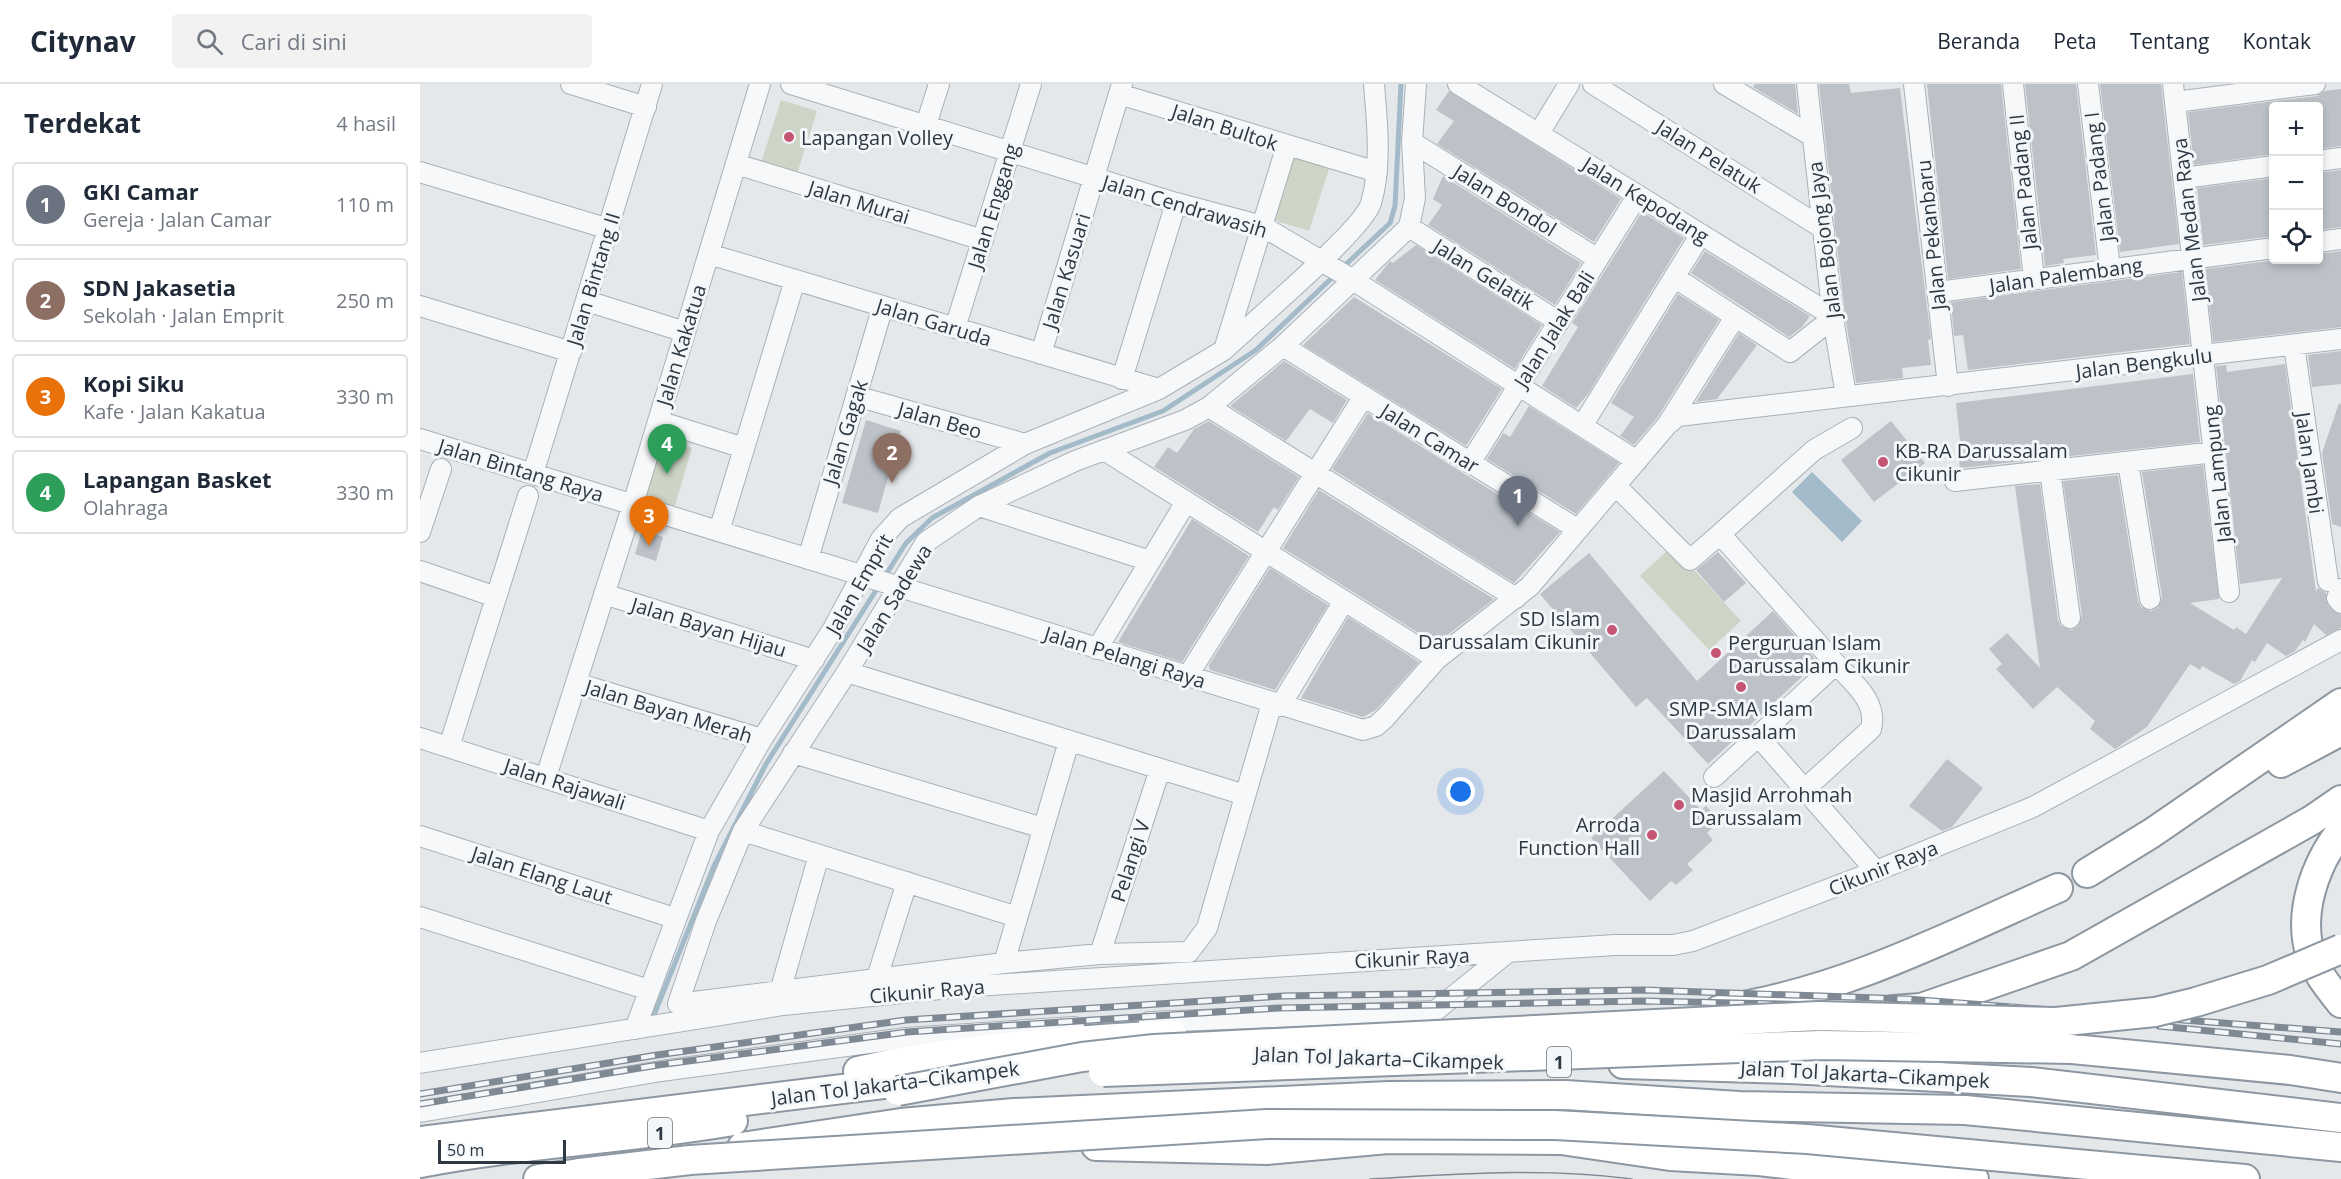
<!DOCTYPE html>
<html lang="id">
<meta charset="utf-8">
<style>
:root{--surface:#fff;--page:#f2f2f3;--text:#1f2937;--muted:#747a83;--line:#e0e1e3;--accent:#db2777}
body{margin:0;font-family:"Open Sans",sans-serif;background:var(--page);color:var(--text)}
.controls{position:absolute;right:18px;top:18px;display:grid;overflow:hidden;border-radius:6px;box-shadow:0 3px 9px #0003}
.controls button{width:54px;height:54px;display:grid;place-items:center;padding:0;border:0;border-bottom:2px solid var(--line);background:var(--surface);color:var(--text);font:30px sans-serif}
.scale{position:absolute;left:18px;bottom:15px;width:128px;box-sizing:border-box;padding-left:6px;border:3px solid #2d3843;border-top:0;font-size:16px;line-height:21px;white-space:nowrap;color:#2d3843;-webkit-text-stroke:4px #f4f7f9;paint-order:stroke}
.you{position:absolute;left:1041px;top:708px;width:21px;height:21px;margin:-15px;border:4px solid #fff;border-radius:50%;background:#1a73e8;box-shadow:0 0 0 9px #1a73e833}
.badge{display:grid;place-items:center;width:39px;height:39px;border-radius:50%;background:var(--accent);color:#fff;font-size:20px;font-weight:700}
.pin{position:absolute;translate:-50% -50px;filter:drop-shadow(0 2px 3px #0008)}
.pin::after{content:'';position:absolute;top:32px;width:21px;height:18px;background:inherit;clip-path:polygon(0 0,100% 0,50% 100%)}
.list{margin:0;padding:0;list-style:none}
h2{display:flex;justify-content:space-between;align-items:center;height:78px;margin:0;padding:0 24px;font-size:26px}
h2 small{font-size:20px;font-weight:400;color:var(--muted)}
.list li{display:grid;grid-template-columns:39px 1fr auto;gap:18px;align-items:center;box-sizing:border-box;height:84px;margin:0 12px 12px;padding:0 12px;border:2px solid var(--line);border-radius:6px}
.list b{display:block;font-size:22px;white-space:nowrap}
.list p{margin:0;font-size:20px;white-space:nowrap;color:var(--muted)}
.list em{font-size:20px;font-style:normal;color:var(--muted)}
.icon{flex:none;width:33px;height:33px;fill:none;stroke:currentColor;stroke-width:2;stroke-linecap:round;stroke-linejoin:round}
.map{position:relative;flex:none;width:1921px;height:1095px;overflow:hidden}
header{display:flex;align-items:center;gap:36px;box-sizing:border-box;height:84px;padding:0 30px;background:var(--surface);border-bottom:2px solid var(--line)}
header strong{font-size:28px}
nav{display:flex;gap:33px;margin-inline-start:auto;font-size:21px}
.search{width:420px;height:54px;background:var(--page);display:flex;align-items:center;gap:15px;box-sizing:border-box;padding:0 21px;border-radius:6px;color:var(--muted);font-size:22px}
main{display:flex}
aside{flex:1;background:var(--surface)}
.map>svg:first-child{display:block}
.green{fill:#ccd5c6}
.water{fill:#a3bac8}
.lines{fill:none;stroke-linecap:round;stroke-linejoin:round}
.stream{stroke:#a3bac8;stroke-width:5}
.building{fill:#bcc2c8}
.minor-casing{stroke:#aab0b5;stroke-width:22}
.highway-casing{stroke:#8d97a1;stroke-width:32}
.minor{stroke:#f7f8fa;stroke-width:20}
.highway{stroke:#fff;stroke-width:28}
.tram{stroke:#7f8994;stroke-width:1.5}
.rail-casing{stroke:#7f8994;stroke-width:7}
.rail{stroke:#f4f7f9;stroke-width:4.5;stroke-dasharray:14;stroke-linecap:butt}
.highway-bridge-casing{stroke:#8d97a1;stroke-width:32;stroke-linecap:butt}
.highway-bridge{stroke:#fff;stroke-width:28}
.poi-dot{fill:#c65473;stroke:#f4f7f9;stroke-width:2}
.labels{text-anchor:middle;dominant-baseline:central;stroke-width:6;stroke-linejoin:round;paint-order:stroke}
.shield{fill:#f4f7f9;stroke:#69717a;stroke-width:1.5}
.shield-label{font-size:18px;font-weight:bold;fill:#2d3843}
.street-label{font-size:20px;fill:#2d3843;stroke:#f4f7f9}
.poi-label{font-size:20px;fill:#2d3843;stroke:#f4f7f9;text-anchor:start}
</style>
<header>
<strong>Citynav</strong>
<div class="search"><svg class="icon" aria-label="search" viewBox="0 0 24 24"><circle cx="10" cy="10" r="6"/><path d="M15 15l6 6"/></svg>Cari di sini</div>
<nav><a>Beranda</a><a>Peta</a><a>Tentang</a><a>Kontak</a></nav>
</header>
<main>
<aside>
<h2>Terdekat<small>4 hasil</small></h2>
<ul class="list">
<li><span class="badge" style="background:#6b7280">1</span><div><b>GKI Camar</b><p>Gereja · Jalan Camar</p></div><em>110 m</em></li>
<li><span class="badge" style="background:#8d6e63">2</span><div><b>SDN Jakasetia</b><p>Sekolah · Jalan Emprit</p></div><em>250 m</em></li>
<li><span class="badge" style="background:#e8710a">3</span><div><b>Kopi Siku</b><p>Kafe · Jalan Kakatua</p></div><em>330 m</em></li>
<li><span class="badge" style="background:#2e9e5b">4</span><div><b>Lapangan Basket</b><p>Olahraga</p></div><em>330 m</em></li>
</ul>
</aside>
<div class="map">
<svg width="1921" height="1095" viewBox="0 0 1921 1095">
<rect width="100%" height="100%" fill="#e5e8eb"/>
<path class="green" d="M361 16 397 27 377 90 341 79Z
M873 71 910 82 889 147 853 136Z
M240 355 272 364 254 425 223 416Z
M1252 462 1321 537 1289 566 1220 492Z"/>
<path class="water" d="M1392 388 1442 437 1422 458 1372 408Z"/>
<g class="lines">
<path class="stream" d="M922 184 970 139 975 122 981 0
M232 936 294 782 346 680 486 459 512 434 630 369 743 327 836 266 916 190"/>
</g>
<path class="building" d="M1335 0H1375L1378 30 1333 3Z
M1399 0H1429L1431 9 1480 4 1511 255 1508 256 1511 281 1482 284 1483 294 1436 299 1425 232Z
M1507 0H1581L1601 185 1528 195Z
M1605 0H1656L1676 171 1643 175 1644 179 1625 182Z
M1680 0H1741L1759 160 1700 168Z
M1921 5V62L1899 65V22H1854V70L1774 81 1768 28 1897 12 1904 7Z
M1029 7 1201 115 1174 158 1017 60 1034 37 1016 26Z
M1921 86V143L1899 146V89Z
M1023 92 1161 179 1135 221 1008 141 1022 121 1013 115Z
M1854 94V152L1783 161 1777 104Z
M1222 128 1264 154 1168 310 1156 324 1122 302 1158 243 1152 239Z
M996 161 1122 241 1095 285 955 196 970 177 973 179Z
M1285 167 1390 232 1382 243 1369 253 1271 189Z
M1921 167V243L1793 258 1785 185 1857 176H1899V170Z
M1762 188 1770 260 1548 286 1543 251 1534 252 1531 218Z
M1258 210 1299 236 1237 334 1214 361 1200 352 1214 333 1191 319Z
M934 213 1082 305 1046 362 883 261Z
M1319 249 1337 261 1297 315 1276 318Z
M1921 267V300L1892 303 1888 271Z
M864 277 927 316 913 339 890 325 866 357 810 322Z
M1865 280 1896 508 1898 504 1906 509 1908 521 1921 531V544L1906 551 1894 540 1885 558 1883 556 1875 567 1866 572 1847 559 1835 578 1832 576 1820 597 1814 600 1782 582 1780 586 1770 580 1727 643 1695 665 1670 645 1675 637 1637 603 1613 625 1576 585 1582 580 1569 565 1587 549 1620 584 1595 402 1620 400 1638 536 1641 542 1651 546 1658 543 1662 532 1643 397 1698 391 1718 517 1721 523 1731 527 1738 524 1742 513 1722 388 1783 381 1799 515 1770 519 1814 546 1816 543 1826 550 1862 494 1820 500 1796 282 1806 281 1807 288Z
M1773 290 1780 358 1540 384 1537 358 1540 357 1536 319Z
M1919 319 1921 320V443L1912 440 1902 369Z
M1109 322 1199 379 1156 430 1067 375 1083 349 1090 353Z
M948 329 1043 389 1140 448 1094 499 912 385Z
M446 336 481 347 458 429 422 419Z
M789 337 879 393 858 426 854 423 838 448 734 383 748 363 757 369 774 345Z
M1471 337 1505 379 1454 418 1421 376Z
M899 406 1074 515 1016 560 863 464Z
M772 435 829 472 762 578 698 558Z
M222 446 243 453 236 477 215 470Z
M1298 468 1326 499 1304 518 1276 486Z
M1169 469 1277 597 1353 527 1398 578 1288 680 1227 614 1216 623 1120 510Z
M850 484 908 521 855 606 790 586 789 581Z
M928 533 999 578 956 626 943 633 881 614Z
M1527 675 1563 704 1532 743 1522 747 1489 722Z
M1244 687 1281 726 1286 722 1300 736 1287 749 1293 756 1267 780 1273 786 1256 801 1251 797 1230 817 1171 754Z"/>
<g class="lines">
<g class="minor-casing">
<path id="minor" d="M151 0 226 23
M371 0 756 119 842 142 925 191 1217 377
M1038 0 1413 232
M1173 0 1404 145
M1304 0 1392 52
M1387 0 1413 234 1426 312
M1494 0 1528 302
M1593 0 1614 195
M1668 0 1690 185
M1753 0 1809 508
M699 10 957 88
M1755 18 1895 0
M506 41 519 0
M1119 49 1149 0
M992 58 1178 175
M1898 77 1921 74
M316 80 563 156
M0 88 189 145
M1764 94 1854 82
M989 143 1139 238
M1898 158 1921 155
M289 170 739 305
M1254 193 1370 268 1413 234
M1518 208 1854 164
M167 217 265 248
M0 222 151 268
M535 244 611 0
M1874 261 1908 497
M863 262 1157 445
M806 264C832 239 944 145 951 119 962 82 957 37 954 0
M621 270 702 0
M702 295 756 119
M436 312 605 360
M789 323 1096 514
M238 337 324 364
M1247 341 1315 233
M1162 342 1281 150
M0 355 943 646 956 642 965 634 1017 575 1110 502 1247 341 1258 332 1921 255
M684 366 1017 575
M1708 378 1730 515
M1050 379 1218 111
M1630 387 1650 534
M113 390 232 0
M1535 397 1795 368
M1196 402 1270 476 1300 450
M559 422 730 477
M299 447 375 196
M0 448 21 385
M388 475 463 222
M0 487 76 513
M1921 505 1917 514 1921 519
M184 510 394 576
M677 565 766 418
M427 588 825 711
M767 593 944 312
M156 599 342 655
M852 619 787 844 769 868 680 870 584 879 258 920 286 837 323 747 427 588 506 458 559 422 655 377 765 336 789 323 863 262 989 143 995 114 992 58 996 0
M860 622 924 517
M1338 652 1456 787
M0 654 289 747
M29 663 108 412
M373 669 623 744
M126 693 214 417 340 0
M1294 693 1416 580 1300 450 1394 366 1432 344
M1386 704 1451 645C1458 617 1433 599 1416 580
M323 747 597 833
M0 752 245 831
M0 833 229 906
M680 870 740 685
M584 879 649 657
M456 897 487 798
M360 908 399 771
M729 938 1015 927 1087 869
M215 945 289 747 342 655 413 545 461 455 480 434 605 360 739 305 804 266 867 61
M0 979 363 921 540 903 1195 861H1253L1273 857 1456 787 1613 723 1921 556
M0 1028 241 987 486 954 654 943"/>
</g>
<g class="highway-casing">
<path id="highway" d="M1861 679 1921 647
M1921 747C1895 780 1877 830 1891 872 1897 890 1910 905 1921 919
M1667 789 1732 749 1921 619
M1299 926C1419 909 1528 853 1638 804
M1473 926 1501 924 1651 872 1892 736 1921 716
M1652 965 1870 986 1921 994
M1203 980 1370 985 1611 998 1921 1034
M438 987C541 964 648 956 753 951
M0 1057 504 995
M676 1062 847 1066 968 1055 1141 1056 1250 1072 1339 1077 1490 1095
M322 1063 481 1039 594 1029 969 1012 1145 1011 1319 1022 1545 1026 1921 1063
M0 1079C103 1059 209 1055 313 1037
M1471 1079 1554 1095
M1733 1087 1825 1095
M118 1095 160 1089"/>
</g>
<use href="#minor" class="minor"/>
<use href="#highway" class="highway"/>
<path class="tram" d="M950 1095C1036 1090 1125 1083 1212 1095"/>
<g class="rail-casing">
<path id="rail" d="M1739 942 1921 960
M0 1010 237 971 486 936 863 912 1224 906 1487 915 1921 948
M0 1020 238 981 487 948 859 924 1223 917 1446 922"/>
</g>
<use href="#rail" class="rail"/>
<g class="highway-bridge-casing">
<path id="highway-bridge" d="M683 988 1401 961 1652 965
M478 1007 662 973 734 965 1398 932 1636 938 1735 928 1776 918 1848 896 1921 865
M160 1089 270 1076 847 1040 1135 1041 1387 1055 1733 1087"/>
</g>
<use href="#highway-bridge" class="highway-bridge"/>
</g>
<g class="poi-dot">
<circle cx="369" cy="53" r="6"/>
<circle cx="1463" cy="378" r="6"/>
<circle cx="1192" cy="546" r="6"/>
<circle cx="1296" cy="569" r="6"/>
<circle cx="1321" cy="603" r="6"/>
<circle cx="1259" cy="721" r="6"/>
<circle cx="1232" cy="751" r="6"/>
</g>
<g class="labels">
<g class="shield">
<rect x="1127" y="963" width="24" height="30" rx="4.5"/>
<rect x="228" y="1034" width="24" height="30" rx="4.5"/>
</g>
<g class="shield-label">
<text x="1139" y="978">1</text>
<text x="240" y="1049">1</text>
</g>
<g class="street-label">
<text transform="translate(805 43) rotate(18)">Jalan Bultok</text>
<text transform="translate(1289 72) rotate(32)">Jalan Pelatuk</text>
<text transform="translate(1679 93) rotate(-97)">Jalan Padang I</text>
<text transform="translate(1603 98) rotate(-96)">Jalan Padang II</text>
<text transform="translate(1085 116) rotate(32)">Jalan Bondol</text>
<text transform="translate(1226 116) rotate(32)">Jalan Kepodang</text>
<text transform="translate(439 118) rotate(17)">Jalan Murai</text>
<text transform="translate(573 122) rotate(-73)">Jalan Enggang</text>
<text transform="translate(765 122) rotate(17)">Jalan Cendrawasih</text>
<text transform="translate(1769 136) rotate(-97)">Jalan Medan Raya</text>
<text transform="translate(1511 151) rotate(-96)">Jalan Pekanbaru</text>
<text transform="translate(1404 156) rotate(-97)">Jalan Bojong Jaya</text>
<text transform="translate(646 187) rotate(-73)">Jalan Kasuari</text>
<text transform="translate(1064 190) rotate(32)">Jalan Gelatik</text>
<text transform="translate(1646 191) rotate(-8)">Jalan Palembang</text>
<text transform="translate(173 195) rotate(-73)">Jalan Bintang II</text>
<text transform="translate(514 238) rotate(17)">Jalan Garuda</text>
<text transform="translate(1134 245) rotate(-58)">Jalan Jalak Bali</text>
<text transform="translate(261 261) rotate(-73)">Jalan Kakatua</text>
<text transform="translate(1724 279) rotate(-7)">Jalan Bengkulu</text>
<text transform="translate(520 336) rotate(16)">Jalan Beo</text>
<text transform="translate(425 348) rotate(-73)">Jalan Gagak</text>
<text transform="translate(1010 354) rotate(32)">Jalan Camar</text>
<text transform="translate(1890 379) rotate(82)">Jalan Jambi</text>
<text transform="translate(101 386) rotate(17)">Jalan Bintang Raya</text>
<text transform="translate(1797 390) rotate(-96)">Jalan Lampung</text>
<text transform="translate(439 500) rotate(-60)">Jalan Emprit</text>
<text transform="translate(474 514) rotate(-58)">Jalan Sadewa</text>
<text transform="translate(289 543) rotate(17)">Jalan Bayan Hijau</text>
<text transform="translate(705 573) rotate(17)">Jalan Pelangi Raya</text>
<text transform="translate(249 627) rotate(17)">Jalan Bayan Merah</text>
<text transform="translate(145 700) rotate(18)">Jalan Rajawali</text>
<text transform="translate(710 777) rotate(-72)">Pelangi V</text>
<text transform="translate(1463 784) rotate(-22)">Cikunir Raya</text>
<text transform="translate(122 791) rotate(18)">Jalan Elang Laut</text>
<text transform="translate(992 874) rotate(-3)">Cikunir Raya</text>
<text transform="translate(507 907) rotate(-5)">Cikunir Raya</text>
<text transform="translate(959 974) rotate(2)">Jalan Tol Jakarta–Cikampek</text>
<text transform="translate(1445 990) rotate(3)">Jalan Tol Jakarta–Cikampek</text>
<text transform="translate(475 999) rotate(-7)">Jalan Tol Jakarta–Cikampek</text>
</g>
<g class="poi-label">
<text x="381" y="53">Lapangan Volley</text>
<text x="1475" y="366">KB-RA Darussalam<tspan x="1475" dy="23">Cikunir</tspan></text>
<text x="1180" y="534" text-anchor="end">SD Islam<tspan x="1180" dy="23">Darussalam Cikunir</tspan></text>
<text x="1308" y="558">Perguruan Islam<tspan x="1308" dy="23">Darussalam Cikunir</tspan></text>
<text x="1321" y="624" text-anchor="middle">SMP-SMA Islam<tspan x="1321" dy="23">Darussalam</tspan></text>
<text x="1271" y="710">Masjid Arrohmah<tspan x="1271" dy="23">Darussalam</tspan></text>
<text x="1220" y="740" text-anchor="end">Arroda<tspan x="1220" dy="23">Function Hall</tspan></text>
</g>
</g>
</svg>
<div class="controls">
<button>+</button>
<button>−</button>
<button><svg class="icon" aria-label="locate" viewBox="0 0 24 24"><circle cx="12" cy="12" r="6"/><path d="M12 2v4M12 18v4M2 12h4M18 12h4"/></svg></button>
</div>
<div class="scale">50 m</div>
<div class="you"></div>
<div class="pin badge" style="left:1098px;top:442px;background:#6b7280">1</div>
<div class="pin badge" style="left:472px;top:399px;background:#8d6e63">2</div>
<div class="pin badge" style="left:229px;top:462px;background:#e8710a">3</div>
<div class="pin badge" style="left:247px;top:390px;background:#2e9e5b">4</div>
</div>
</main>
